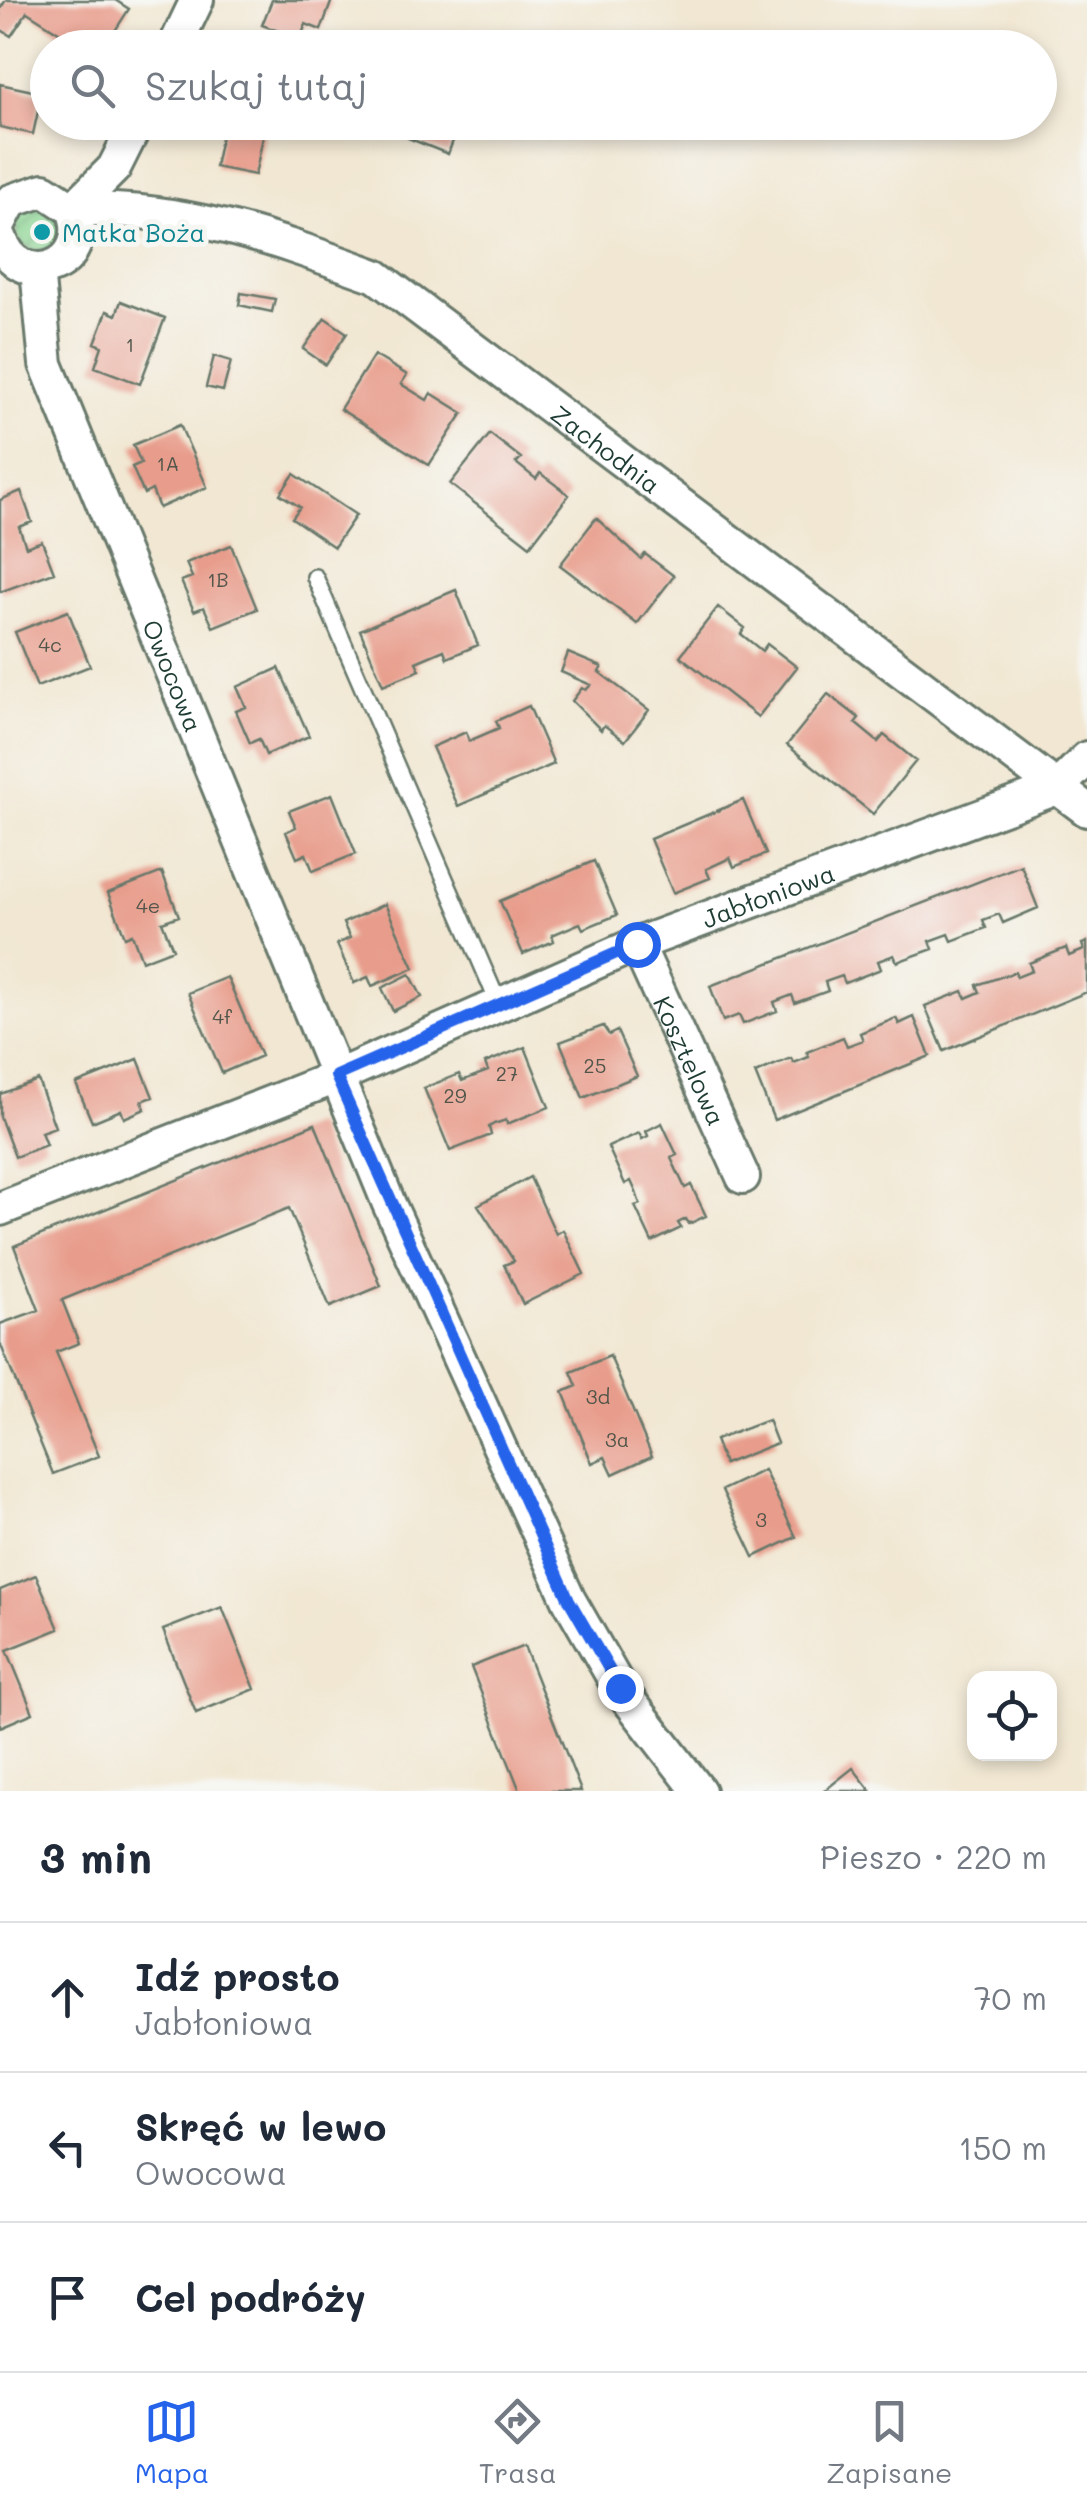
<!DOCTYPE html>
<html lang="pl">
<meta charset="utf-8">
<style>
:root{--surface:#fff;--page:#f2f2f3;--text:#1f2937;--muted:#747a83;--line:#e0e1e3;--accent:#2563eb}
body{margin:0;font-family:Mali,sans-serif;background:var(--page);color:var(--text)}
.controls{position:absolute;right:30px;bottom:30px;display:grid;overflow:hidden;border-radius:20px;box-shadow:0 5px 15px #0003}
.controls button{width:90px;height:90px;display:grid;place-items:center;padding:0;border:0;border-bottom:2px solid var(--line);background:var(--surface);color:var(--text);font:50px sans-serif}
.stop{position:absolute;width:30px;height:30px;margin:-22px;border:8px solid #2563eb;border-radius:50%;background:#fff}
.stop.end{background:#2563eb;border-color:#fff;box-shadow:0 2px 10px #0008}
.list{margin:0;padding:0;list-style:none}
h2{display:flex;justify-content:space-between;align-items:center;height:130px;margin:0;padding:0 40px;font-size:42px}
h2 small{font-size:32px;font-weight:400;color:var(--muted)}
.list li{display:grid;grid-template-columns:65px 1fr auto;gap:30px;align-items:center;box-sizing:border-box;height:150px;padding:0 40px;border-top:2px solid var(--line)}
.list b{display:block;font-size:38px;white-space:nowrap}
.list p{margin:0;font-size:32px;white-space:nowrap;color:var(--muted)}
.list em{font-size:32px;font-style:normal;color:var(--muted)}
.icon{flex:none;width:55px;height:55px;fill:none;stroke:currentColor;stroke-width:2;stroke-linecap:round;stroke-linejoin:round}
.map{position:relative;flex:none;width:1087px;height:1791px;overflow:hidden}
.search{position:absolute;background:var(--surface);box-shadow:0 5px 15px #0003;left:30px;right:30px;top:30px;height:110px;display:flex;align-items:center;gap:25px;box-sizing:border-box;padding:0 35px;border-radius:55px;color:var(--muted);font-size:38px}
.sheet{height:580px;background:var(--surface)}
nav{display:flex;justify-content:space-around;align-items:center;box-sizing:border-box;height:140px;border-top:2px solid var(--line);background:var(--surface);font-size:28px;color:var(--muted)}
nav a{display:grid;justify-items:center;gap:5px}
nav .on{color:var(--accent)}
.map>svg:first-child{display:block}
.garden{fill:url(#garden-furrows);stroke:#548862;stroke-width:2.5}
.building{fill:#e89d8c}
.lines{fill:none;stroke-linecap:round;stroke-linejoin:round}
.service-casing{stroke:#68786b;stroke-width:20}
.minor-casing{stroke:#68786b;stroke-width:38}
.service{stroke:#fff;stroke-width:15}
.minor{stroke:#fff;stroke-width:32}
.route{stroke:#2563eb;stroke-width:12}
.culture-dot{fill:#0f9aa8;stroke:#f6f6f2;stroke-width:4}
.labels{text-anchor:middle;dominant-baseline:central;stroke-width:10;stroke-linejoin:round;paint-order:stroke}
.number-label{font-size:20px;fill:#51554a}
.culture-label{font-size:25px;fill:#0d838f;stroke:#f6f6f2;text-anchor:start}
.street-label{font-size:25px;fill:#1f3d34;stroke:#f6f6f2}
</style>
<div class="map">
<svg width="1087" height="1791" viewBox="0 0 1087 1791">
<defs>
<pattern id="garden-furrows" width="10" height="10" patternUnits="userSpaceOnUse" patternTransform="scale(2.5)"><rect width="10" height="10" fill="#88d491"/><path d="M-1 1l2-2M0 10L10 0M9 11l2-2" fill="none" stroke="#6fad77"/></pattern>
</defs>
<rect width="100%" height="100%" fill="#f6f6f2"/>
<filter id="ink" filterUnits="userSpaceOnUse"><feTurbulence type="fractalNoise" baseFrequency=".01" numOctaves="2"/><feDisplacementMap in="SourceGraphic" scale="20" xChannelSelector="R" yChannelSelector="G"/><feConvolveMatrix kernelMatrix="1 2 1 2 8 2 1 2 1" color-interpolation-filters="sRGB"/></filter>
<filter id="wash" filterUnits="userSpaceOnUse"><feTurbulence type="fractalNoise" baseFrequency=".0048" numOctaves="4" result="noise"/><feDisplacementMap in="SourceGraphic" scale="40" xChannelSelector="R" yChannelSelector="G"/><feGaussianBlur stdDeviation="2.25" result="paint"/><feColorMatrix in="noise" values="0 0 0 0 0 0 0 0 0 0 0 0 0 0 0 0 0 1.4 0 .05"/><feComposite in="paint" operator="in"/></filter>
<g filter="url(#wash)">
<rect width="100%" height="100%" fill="#f1e7d2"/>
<path class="garden" d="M16 229a22 22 0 1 1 44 0a22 22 0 1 1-44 0Z"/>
<g id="blocks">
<path class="building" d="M6 0H115L129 9 104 48H84L27 12 11 36 0 29V9Z
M272 0H332L321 30 306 24 300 39 262 25Z
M0 84 42 93 33 134 0 127Z
M230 122 266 123 255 175 215 167 223 128 229 129Z
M313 122H330L325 135 310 130Z
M414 122H460L448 154 408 138Z
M241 293 275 299 272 312 239 305Z
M121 301 165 318 140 384 95 367 102 346 95 343 107 311 116 315Z
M325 318 347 333 326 365 303 349Z
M374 355 407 375 401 384 427 400 431 393 463 413 429 465 340 409Z
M214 356 231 361 223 391 206 387Z
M180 425 207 487 159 508 152 490 144 494 132 467 141 463 133 445Z
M490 434 521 458 516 463 536 479 540 473 569 495 530 546 450 484Z
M294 474 356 515 334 547 292 518 300 507 280 494Z
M21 491 32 522 19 527 26 547 42 541 54 572 0 592V500Z
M596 518 641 559 645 554 674 576 637 624 560 565Z
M231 545 257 609 213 627 204 607 194 611 181 581 192 577 186 563Z
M456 590 478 645 447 658 444 650 416 662 420 670 383 685 360 630Z
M718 607 745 628 741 634 762 651 767 644 797 667 758 717 680 656Z
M68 611 90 666 37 687 15 632Z
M568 653 602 667 599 672 649 710 625 741 604 725 601 730 572 701 582 688 586 690 591 685 561 672Z
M279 668 309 736 266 755 259 739 250 743 236 711 246 707 237 687Z
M828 694 859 718 855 723 878 742 884 735 916 761 873 814 787 745Z
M529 706 554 764 458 806 432 747 466 732 469 741 499 728 496 721Z
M332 794 356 854 313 871 306 854 297 858 286 832 296 827 289 811Z
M743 800 766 854 734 867 730 858 706 869 710 878 673 893 650 839Z
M594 861 617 915 583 929 580 923 552 935 554 941 523 954 500 901Z
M1021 865 1038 908 1003 923 999 914 983 920 986 928 952 941 949 934 930 941 933 949 897 962 894 955 878 961 881 969 845 983 842 976 825 982 828 991 795 1003 792 995 774 1002 777 1011 743 1024 739 1015 723 1021 710 986Z
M162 872 179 916 162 922 173 949 142 961 132 934 125 937 108 893Z
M385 904 414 968 372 986 368 977 354 983 337 944 350 938 343 923Z
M1087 942V992L944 1051 925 1006 963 991 966 998 980 992 977 985 1015 972 1017 977 1032 971 1029 963 1066 948 1069 956 1084 950 1082 944Z
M410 974 422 997 393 1011 382 988Z
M227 977 261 1056 222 1073 188 993Z
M914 1017 930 1056 774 1120 755 1073 791 1058 794 1063 809 1057 807 1052 843 1037 847 1046 863 1040 860 1033 896 1018 899 1024Z
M603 1026 609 1035 617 1031 637 1076 583 1098 560 1042Z
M525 1047 549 1107 507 1124 506 1120 494 1124 489 1127 491 1135 450 1151 424 1088 459 1074 462 1081 488 1071 485 1063Z
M138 1059 153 1097 142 1101 145 1109 124 1118 121 1110 92 1122 76 1084Z
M38 1080 55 1127 41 1132 46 1145 15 1157 0 1117V1094Z
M662 1123 677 1155 671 1158 685 1188 691 1185 706 1216 689 1224 686 1219 678 1223 681 1228 652 1242 635 1206 640 1204 636 1192 631 1181 625 1184 608 1147 639 1133 642 1139 648 1136 646 1131Z
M315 1124 381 1286 330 1307 289 1208 62 1300 79 1343 56 1352 99 1456 53 1474 0 1343V1324L39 1310 14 1246Z
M530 1177 556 1234 563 1230 584 1274 523 1304 504 1265 514 1261 478 1205Z
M610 1356 652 1456 613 1474 605 1457 592 1463 563 1392 577 1386 571 1372Z
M768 1420 777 1443 724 1464 715 1440Z
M764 1470 796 1537 754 1557 722 1490Z
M36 1575 59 1629 7 1650 33 1713 0 1727V1590Z
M222 1607 255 1689 196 1713 163 1630Z
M524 1646 581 1791H520L471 1667Z
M853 1768 871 1791H824Z"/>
</g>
</g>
<g filter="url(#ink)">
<use href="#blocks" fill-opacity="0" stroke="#68786b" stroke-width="2.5"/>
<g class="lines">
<g class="service-casing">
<path id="service" d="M315 577 498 1002"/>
</g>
<g class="minor-casing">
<g id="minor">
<path d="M174 48 197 0"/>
<path id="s1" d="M73 209C187 207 271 238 376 276L1087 810"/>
<path d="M73 209 114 168 137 122"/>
<path d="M0 222 11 201 44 190 73 209C96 267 19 295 0 237"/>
<path id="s2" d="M37 269 46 364 389 1204 569 1600 620 1689 699 1791"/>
<path id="s3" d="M637 944 743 1177"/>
<path id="s4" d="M0 1209 336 1077 637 944 1057 788 1087 758"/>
</g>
</g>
<use href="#service" class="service"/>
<use href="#minor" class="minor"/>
</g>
</g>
<g class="lines" filter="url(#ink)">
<path class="route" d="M620 1688 569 1600 336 1076 637 944"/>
</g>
<circle class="culture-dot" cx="42" cy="232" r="10"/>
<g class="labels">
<g class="number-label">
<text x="130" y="344">1</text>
<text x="168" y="463">1A</text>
<text x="218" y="579">1B</text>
<text x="50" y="644">4c</text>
<text x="148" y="905">4e</text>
<text x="222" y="1016">4f</text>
<text x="595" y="1065">25</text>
<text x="507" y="1073">27</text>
<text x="455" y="1095">29</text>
<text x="598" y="1396">3d</text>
<text x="617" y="1439">3a</text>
<text x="761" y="1519">3</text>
</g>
<g class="culture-label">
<text x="62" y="232">Matka Boża</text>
</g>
<g class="street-label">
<text stroke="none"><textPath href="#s1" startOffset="600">Zachodnia</textPath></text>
<text stroke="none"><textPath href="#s2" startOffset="432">Owocowa</textPath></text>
<text stroke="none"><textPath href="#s4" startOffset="830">Jabłoniowa</textPath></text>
<text stroke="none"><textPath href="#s3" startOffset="128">Kosztelowa</textPath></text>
</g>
</g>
</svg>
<div class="controls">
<button><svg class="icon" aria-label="locate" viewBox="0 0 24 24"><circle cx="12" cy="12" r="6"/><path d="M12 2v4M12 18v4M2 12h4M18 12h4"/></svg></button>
</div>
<div class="stop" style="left:637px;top:944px"></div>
<div class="stop end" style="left:620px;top:1688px"></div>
<div class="search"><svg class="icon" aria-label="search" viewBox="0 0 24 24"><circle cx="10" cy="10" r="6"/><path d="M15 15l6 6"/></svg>Szukaj tutaj</div>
</div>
<section class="sheet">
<h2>3 min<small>Pieszo · 220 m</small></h2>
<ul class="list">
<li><svg class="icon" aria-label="ahead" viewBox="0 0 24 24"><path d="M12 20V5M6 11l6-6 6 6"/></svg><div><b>Idź prosto</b><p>Jabłoniowa</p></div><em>70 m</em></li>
<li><svg class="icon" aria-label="left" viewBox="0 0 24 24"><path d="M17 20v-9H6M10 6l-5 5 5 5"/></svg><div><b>Skręć w lewo</b><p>Owocowa</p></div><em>150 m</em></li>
<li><svg class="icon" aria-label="arrive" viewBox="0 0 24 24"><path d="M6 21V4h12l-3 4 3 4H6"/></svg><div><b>Cel podróży</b></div></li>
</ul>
</section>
<nav>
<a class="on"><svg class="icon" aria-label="map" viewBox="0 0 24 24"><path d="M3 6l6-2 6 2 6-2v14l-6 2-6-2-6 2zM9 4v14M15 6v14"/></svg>Mapa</a>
<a><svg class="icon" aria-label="directions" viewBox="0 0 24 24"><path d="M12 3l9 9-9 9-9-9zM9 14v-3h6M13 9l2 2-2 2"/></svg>Trasa</a>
<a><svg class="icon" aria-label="saved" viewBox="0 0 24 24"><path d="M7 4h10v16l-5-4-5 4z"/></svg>Zapisane</a>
</nav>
